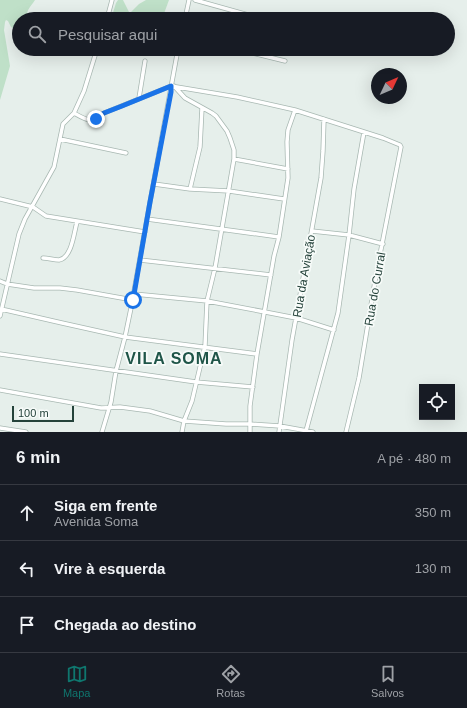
<!DOCTYPE html>
<html lang="pt">
<meta charset="utf-8">
<style>
:root{--surface:#171b24;--page:#242831;--text:#f1f3f6;--muted:#9ea1a6;--line:#363941;--accent:#0f766e}
body{margin:0;font-family:Arial,sans-serif;background:var(--page);color:var(--text)}
.controls{position:absolute;right:12px;bottom:12px;display:grid;overflow:hidden;border-radius:0px;box-shadow:0 4px 16px #0002}
.controls button{width:36px;height:36px;display:grid;place-items:center;padding:0;border:0;border-bottom:1px solid var(--line);background:var(--surface);color:var(--text);font:20px sans-serif}
.compass{position:absolute;left:371px;top:68px;width:36px;height:36px;border-radius:50%;background:var(--surface);box-shadow:0 4px 16px #0002;rotate:46deg}
.scale{position:absolute;left:12px;bottom:10px;width:62px;box-sizing:border-box;padding-left:4px;border:2px solid #24423a;border-top:0;font-size:11px;line-height:14px;white-space:nowrap;color:#24423a;-webkit-text-stroke:3px #f7fbf9;paint-order:stroke}
.stop{position:absolute;width:12px;height:12px;margin:-9px;border:3px solid #1a73e8;border-radius:50%;background:#fff}
.stop.end{background:#1a73e8;border-color:#fff;box-shadow:0 1px 4px #0008}
.list{margin:0;padding:0;list-style:none}
h2{display:flex;justify-content:space-between;align-items:center;height:52px;margin:0;padding:0 16px;font-size:17px}
h2 small{font-size:13px;font-weight:400;color:var(--muted)}
.list li{display:grid;grid-template-columns:26px 1fr auto;gap:12px;align-items:center;box-sizing:border-box;height:56px;padding:0 16px;border-top:1px solid var(--line)}
.list b{display:block;font-size:15px;white-space:nowrap}
.list p{margin:0;font-size:13px;white-space:nowrap;color:var(--muted)}
.list em{font-size:13px;font-style:normal;color:var(--muted)}
.icon{flex:none;width:22px;height:22px;fill:none;stroke:currentColor;stroke-width:2;stroke-linecap:round;stroke-linejoin:round}
.map{position:relative;flex:none;width:467px;height:432px;overflow:hidden}
.search{position:absolute;background:var(--surface);box-shadow:0 4px 16px #0002;left:12px;right:12px;top:12px;height:44px;display:flex;align-items:center;gap:10px;box-sizing:border-box;padding:0 14px;border-radius:22px;color:var(--muted);font-size:15px}
.sheet{height:220px;background:var(--surface)}
nav{display:flex;justify-content:space-around;align-items:center;box-sizing:border-box;height:56px;border-top:1px solid var(--line);background:var(--surface);font-size:11px;color:var(--muted)}
nav a{display:grid;justify-items:center;gap:2px}
nav .on{color:var(--accent)}
.map>svg:first-child{display:block}
.green{fill:#bfe0c8}
.lines{fill:none;stroke-linecap:round;stroke-linejoin:round}
.minor-casing{stroke:#a8b8b2;stroke-width:5}
.minor{stroke:#fff;stroke-width:3.5}
.route{stroke:#1a73e8;stroke-width:5}
.labels{text-anchor:middle;dominant-baseline:central;stroke-width:3.5;stroke-linejoin:round;paint-order:stroke}
.street-label{font-size:12px;fill:#24423a;stroke:#f7fbf9}
.district-label{font-size:16px;font-weight:bold;letter-spacing:1px;fill:#1f5548;stroke:#f7fbf9}
</style>
<div class="map">
<svg width="467" height="432" viewBox="0 0 467 432">
<rect width="100%" height="100%" fill="#e6efeb"/>
<path class="green" d="M0 0H35C30 8 25 10 28 19H19V27L14 29 11 27 8 21 6 20 5 22 4 30 10 66 0 100Z
M118 0H123L129 12H131L139 4 146 0H169L162 19H111L116 3Z"/>
<g class="lines">
<g class="minor-casing">
<path id="minor" d="M195 0 263 19
M107 19 112 0
M185 19 189 0
M236 49 285 61
M174 86 185 98 212 113 216 116 227 131 230 138 234 150V159L215 268 207 301 205 346 192 401 184 421 182 432
M139 98 145 61
M74 113C88 121 90 123 104 113L171 86 237 97 295 110 383 138 400 145 401 147 400 152 376 275 359 378 346 432
M60 139 126 153
M234 159 288 169
M154 184 190 189 229 191 284 199
M190 189 200 147 202 108
M0 199 33 207 46 216 145 232
M147 219 279 237
M312 231 349 235 383 244
M43 258C48 258 54 260 59 260 72 258 74 232 77 222
M140 260 271 275
M0 281 7 284 34 288H60L77 290 133 300
M134 294 207 301 265 312 296 318 334 330
M1 309 62 323 125 337 257 354
M0 316 19 234 25 219 54 167 63 124 74 113 84 91 97 49
M0 354 196 382 253 387
M0 390 101 408 120 407 150 411 184 421 226 424H250L280 426 313 432
M0 428 26 432
M306 431 338 313 349 235 354 189 364 132
M102 432 111 402 116 371 125 337 131 308 150 202 178 49
M250 432V406L257 354 274 256 279 237 288 178 287 142 288 130 295 110
M279 432 292 340 321 178 323 151 324 119"/>
</g>
<use href="#minor" class="minor"/>
</g>
<g class="lines">
<path class="route" d="M96 119 104 113 122 106 171 86V92L150 202 133 300"/>
</g>
<g class="labels">
<g class="street-label">
<text transform="translate(304 276) rotate(-80)">Rua da Aviação</text>
<text transform="translate(375 289) rotate(-80)">Rua do Curral</text>
</g>
<g class="district-label">
<text x="174" y="358">VILA SOMA</text>
</g>
</g>
</svg>
<div class="controls">
<button><svg class="icon" aria-label="locate" viewBox="0 0 24 24"><circle cx="12" cy="12" r="6"/><path d="M12 2v4M12 18v4M2 12h4M18 12h4"/></svg></button>
</div>
<svg class="compass" viewBox="-18 -18 36 36"><path d="M0-13l5 13h-10z" fill="#e53935"/><path d="M0 13l5-13h-10z" fill="#9ea1a6"/></svg>
<div class="scale">100 m</div>
<div class="stop" style="left:133px;top:300px"></div>
<div class="stop end" style="left:96px;top:119px"></div>
<div class="search"><svg class="icon" aria-label="search" viewBox="0 0 24 24"><circle cx="10" cy="10" r="6"/><path d="M15 15l6 6"/></svg>Pesquisar aqui</div>
</div>
<section class="sheet">
<h2>6 min<small>A pé · 480 m</small></h2>
<ul class="list">
<li><svg class="icon" aria-label="ahead" viewBox="0 0 24 24"><path d="M12 20V5M6 11l6-6 6 6"/></svg><div><b>Siga em frente</b><p>Avenida Soma</p></div><em>350 m</em></li>
<li><svg class="icon" aria-label="left" viewBox="0 0 24 24"><path d="M17 20v-9H6M10 6l-5 5 5 5"/></svg><div><b>Vire à esquerda</b></div><em>130 m</em></li>
<li><svg class="icon" aria-label="arrive" viewBox="0 0 24 24"><path d="M6 21V4h12l-3 4 3 4H6"/></svg><div><b>Chegada ao destino</b></div></li>
</ul>
</section>
<nav>
<a class="on"><svg class="icon" aria-label="map" viewBox="0 0 24 24"><path d="M3 6l6-2 6 2 6-2v14l-6 2-6-2-6 2zM9 4v14M15 6v14"/></svg>Mapa</a>
<a><svg class="icon" aria-label="directions" viewBox="0 0 24 24"><path d="M12 3l9 9-9 9-9-9zM9 14v-3h6M13 9l2 2-2 2"/></svg>Rotas</a>
<a><svg class="icon" aria-label="saved" viewBox="0 0 24 24"><path d="M7 4h10v16l-5-4-5 4z"/></svg>Salvos</a>
</nav>
